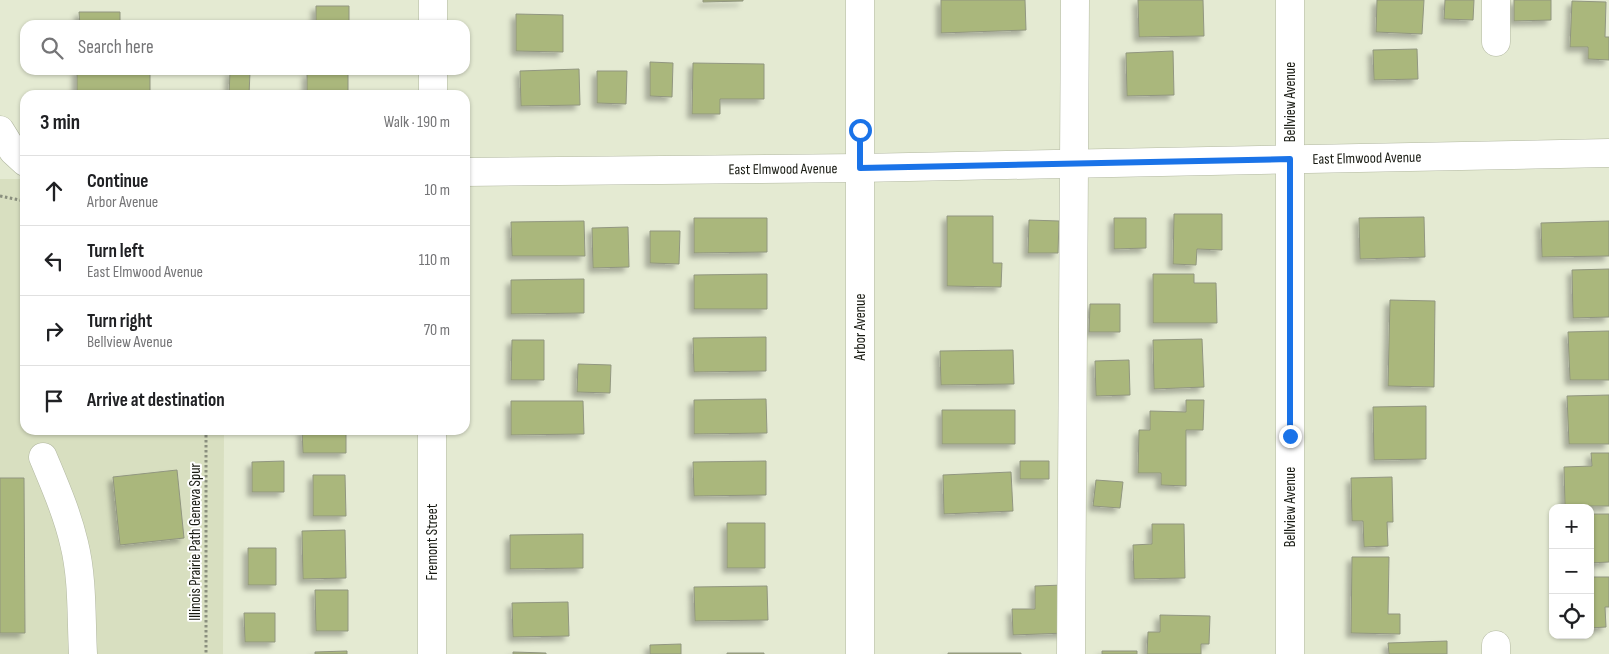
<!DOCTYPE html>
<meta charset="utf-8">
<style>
:root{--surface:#fff;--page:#f2f2f2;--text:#202124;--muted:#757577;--line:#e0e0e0}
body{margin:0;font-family:"Sofia Sans Condensed",sans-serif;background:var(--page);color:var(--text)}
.controls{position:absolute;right:15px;bottom:15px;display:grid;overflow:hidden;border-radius:10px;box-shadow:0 1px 4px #0004}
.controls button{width:45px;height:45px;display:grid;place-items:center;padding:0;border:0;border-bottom:1px solid var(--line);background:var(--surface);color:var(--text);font:25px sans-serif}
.stop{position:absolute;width:15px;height:15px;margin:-11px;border:4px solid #1a73e8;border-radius:50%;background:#fff}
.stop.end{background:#1a73e8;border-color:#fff;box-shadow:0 1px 5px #0008}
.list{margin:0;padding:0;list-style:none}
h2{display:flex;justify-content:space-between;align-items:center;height:65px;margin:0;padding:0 20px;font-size:21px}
h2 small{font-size:16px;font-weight:400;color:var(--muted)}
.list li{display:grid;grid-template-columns:32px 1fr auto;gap:15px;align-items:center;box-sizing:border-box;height:70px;padding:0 20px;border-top:1px solid var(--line)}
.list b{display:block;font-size:19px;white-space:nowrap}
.list p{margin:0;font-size:16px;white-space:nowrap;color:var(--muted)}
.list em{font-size:16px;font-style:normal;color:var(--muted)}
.icon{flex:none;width:28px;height:28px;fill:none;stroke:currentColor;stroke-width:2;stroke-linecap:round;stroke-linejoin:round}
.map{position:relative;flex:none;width:1609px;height:654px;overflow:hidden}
.search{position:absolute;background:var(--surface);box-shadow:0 1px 4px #0004;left:20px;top:20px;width:450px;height:55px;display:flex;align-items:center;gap:12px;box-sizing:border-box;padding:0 18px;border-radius:15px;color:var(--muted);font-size:19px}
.panel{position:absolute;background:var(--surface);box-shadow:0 1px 4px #0004;left:20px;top:90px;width:450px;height:345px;border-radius:15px}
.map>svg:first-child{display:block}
.built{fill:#d8dfc0}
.building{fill:#aab77b;stroke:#919680;filter:url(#shadow)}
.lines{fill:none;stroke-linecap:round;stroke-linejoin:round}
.minor-casing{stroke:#b2b8a1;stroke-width:29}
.path{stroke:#8a8f7e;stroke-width:3;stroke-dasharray:2.5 2.5;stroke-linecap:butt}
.minor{stroke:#fff;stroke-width:28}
.route{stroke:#1a73e8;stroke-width:6}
.labels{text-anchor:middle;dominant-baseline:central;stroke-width:4;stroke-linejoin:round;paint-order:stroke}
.street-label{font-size:15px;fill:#171911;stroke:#fff}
</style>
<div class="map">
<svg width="1609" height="654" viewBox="0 0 1609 654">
<defs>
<filter id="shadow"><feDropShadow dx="-4.5" dy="4.5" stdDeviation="2.5" flood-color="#0004"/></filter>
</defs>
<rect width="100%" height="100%" fill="#e4ead2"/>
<path class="built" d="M0 179H25V430H224L223 654H0Z"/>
<path class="building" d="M703 0H743V1L703 2Z
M941 0H1025L1026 30 941 33Z
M1138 0H1203L1204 36 1139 37Z
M1377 0H1424L1422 34 1376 32Z
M1445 0H1474L1473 20 1444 19Z
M1514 0H1551V20L1514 21Z
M1572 1 1606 2 1605 37H1609V60L1588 59V47H1570Z
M316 6H349V25H316Z
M79 12H120V25H80Z
M516 14 563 15V52L516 51Z
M1417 49 1418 79 1374 80 1373 50Z
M1173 51 1174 95 1127 96 1126 53Z
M650 62 673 63 672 97 650 96Z
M693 63 764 64V99H720V114H692Z
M579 69 580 105 521 106 520 71Z
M77 70H150V95H77Z
M597 71H627L626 104 597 103Z
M230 72H250L249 95H229Z
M307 73 348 74V95H307Z
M1174 214H1222V250L1197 249 1196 265 1173 264Z
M947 216H993V263H1002L1001 287 947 286Z
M1424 217 1425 257 1360 259 1359 218Z
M694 218H767V252L694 253Z
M1114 218H1146V248L1114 249Z
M1029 220 1059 221 1058 253H1028Z
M584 221 585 256H512L511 222Z
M1609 221V256L1542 257 1541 223Z
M628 227 629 267 593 268 592 228Z
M650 231H680L679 264 650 263Z
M1609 269V317L1573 318 1572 270Z
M767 274V309H694V275Z
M1153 274H1194V283H1216L1217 323H1153Z
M584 279V313L511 314V280Z
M1390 300 1435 301 1434 387 1388 386Z
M1090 304H1120V332H1089Z
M1609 331V380H1570L1568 332Z
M766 337V371L694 372 693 338Z
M1202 339 1204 387 1154 389 1153 340Z
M512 340H544V380H511Z
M1013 350 1014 384 941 385 940 351Z
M1129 360 1130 395 1096 396 1095 361Z
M578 364 611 365 610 393 577 392Z
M1609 395V444H1569L1567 396Z
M766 399 767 433 694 434V400Z
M1186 400H1204L1203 430H1186V486L1161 485V473H1138L1139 430H1150V411L1186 412Z
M511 401H583L584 434 511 435Z
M1426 406V459L1374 460 1373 407Z
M942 410H1015V444H942Z
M302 430H346V453H303Z
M1591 453H1609V506H1565L1564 467 1592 466Z
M284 461V492H252V462Z
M766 461V495L694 496 693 462Z
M1020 461H1049V479H1020Z
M177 470 184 538 120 545 113 477Z
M1011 472 1013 511 944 514 943 475Z
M313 475H345L346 516H313Z
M1392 477 1393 522H1387L1388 546 1364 547 1363 521H1352L1351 478Z
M0 478H24L25 633H0Z
M1096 480 1123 482 1120 508 1093 506Z
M1590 514H1609V562L1590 563Z
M727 523H765V568H727Z
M1152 524H1184L1185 578 1134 579 1133 545 1152 544Z
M345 530 346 578 303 579 302 531Z
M583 534V568L510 569V535Z
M248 548H276V585H248Z
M1352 557H1389L1388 614H1400V634L1351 633Z
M1590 577H1609V607H1605L1606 627 1590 628Z
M1064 585 1066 633 1013 635 1012 609H1035V586Z
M767 586 768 620 695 621 694 587Z
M315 590H348V631H316Z
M568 602 569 636 513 637 512 603Z
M244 613H275V642H245Z
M1160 615 1210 616 1209 644H1201V654H1147L1148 632H1160Z
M1447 641V654H1389L1388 643Z
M681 644V654H650V645Z
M347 651V654H315V652Z
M1102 651H1137V654H1102Z
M513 652 546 653V654H513Z
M727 653H764V654H727Z
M948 653H1021V654H948Z"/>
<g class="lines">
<g class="minor-casing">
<g id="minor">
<path d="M1290 0V654"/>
<path d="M1496 0V42"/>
<path d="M433 25V0"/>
<path d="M433 95V70"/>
<path d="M0 130 13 151 25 162"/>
<path id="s1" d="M465 172 860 168 1609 153"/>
<path d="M43 457C55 486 67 513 74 543 83 579 81 618 83 654"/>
<path d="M432 654V430"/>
<path d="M860 654V0"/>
<path d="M1071 654 1075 0"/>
<path d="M1496 654V645"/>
</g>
</g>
<path class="path" d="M0 196 25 201
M206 430V654"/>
<use href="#minor" class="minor"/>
</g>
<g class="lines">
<path class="route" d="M860 130V168L1290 159V436"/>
</g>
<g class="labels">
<g class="street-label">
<text transform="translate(1290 102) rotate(-90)">Bellview Avenue</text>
<text stroke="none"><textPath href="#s1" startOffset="902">East Elmwood Avenue</textPath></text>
<text stroke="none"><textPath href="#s1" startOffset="318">East Elmwood Avenue</textPath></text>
<text transform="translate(860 327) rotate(-90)">Arbor Avenue</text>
<text transform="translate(1290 507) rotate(-90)">Bellview Avenue</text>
<text transform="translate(195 542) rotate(-90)">Illinois Prairie Path Geneva Spur</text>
<text transform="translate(432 542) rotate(-90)">Fremont Street</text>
</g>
</g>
</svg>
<div class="controls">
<button>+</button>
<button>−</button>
<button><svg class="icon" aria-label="locate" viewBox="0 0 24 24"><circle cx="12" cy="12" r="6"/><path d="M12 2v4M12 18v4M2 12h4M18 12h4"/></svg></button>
</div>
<div class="stop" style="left:860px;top:130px"></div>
<div class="stop end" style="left:1290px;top:436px"></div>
<div class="search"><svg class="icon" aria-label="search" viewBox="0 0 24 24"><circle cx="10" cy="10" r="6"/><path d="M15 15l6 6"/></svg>Search here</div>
<section class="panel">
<h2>3 min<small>Walk · 190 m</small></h2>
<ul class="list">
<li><svg class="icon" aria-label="ahead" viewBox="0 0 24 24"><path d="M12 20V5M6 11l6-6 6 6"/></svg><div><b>Continue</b><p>Arbor Avenue</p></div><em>10 m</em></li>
<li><svg class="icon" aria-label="left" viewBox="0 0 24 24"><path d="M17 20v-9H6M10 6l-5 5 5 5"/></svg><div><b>Turn left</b><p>East Elmwood Avenue</p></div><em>110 m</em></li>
<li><svg class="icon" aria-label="right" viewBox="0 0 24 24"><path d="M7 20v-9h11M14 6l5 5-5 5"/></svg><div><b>Turn right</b><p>Bellview Avenue</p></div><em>70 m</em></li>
<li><svg class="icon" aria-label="arrive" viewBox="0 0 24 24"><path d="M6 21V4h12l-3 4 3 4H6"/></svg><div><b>Arrive at destination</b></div></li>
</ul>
</section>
</div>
